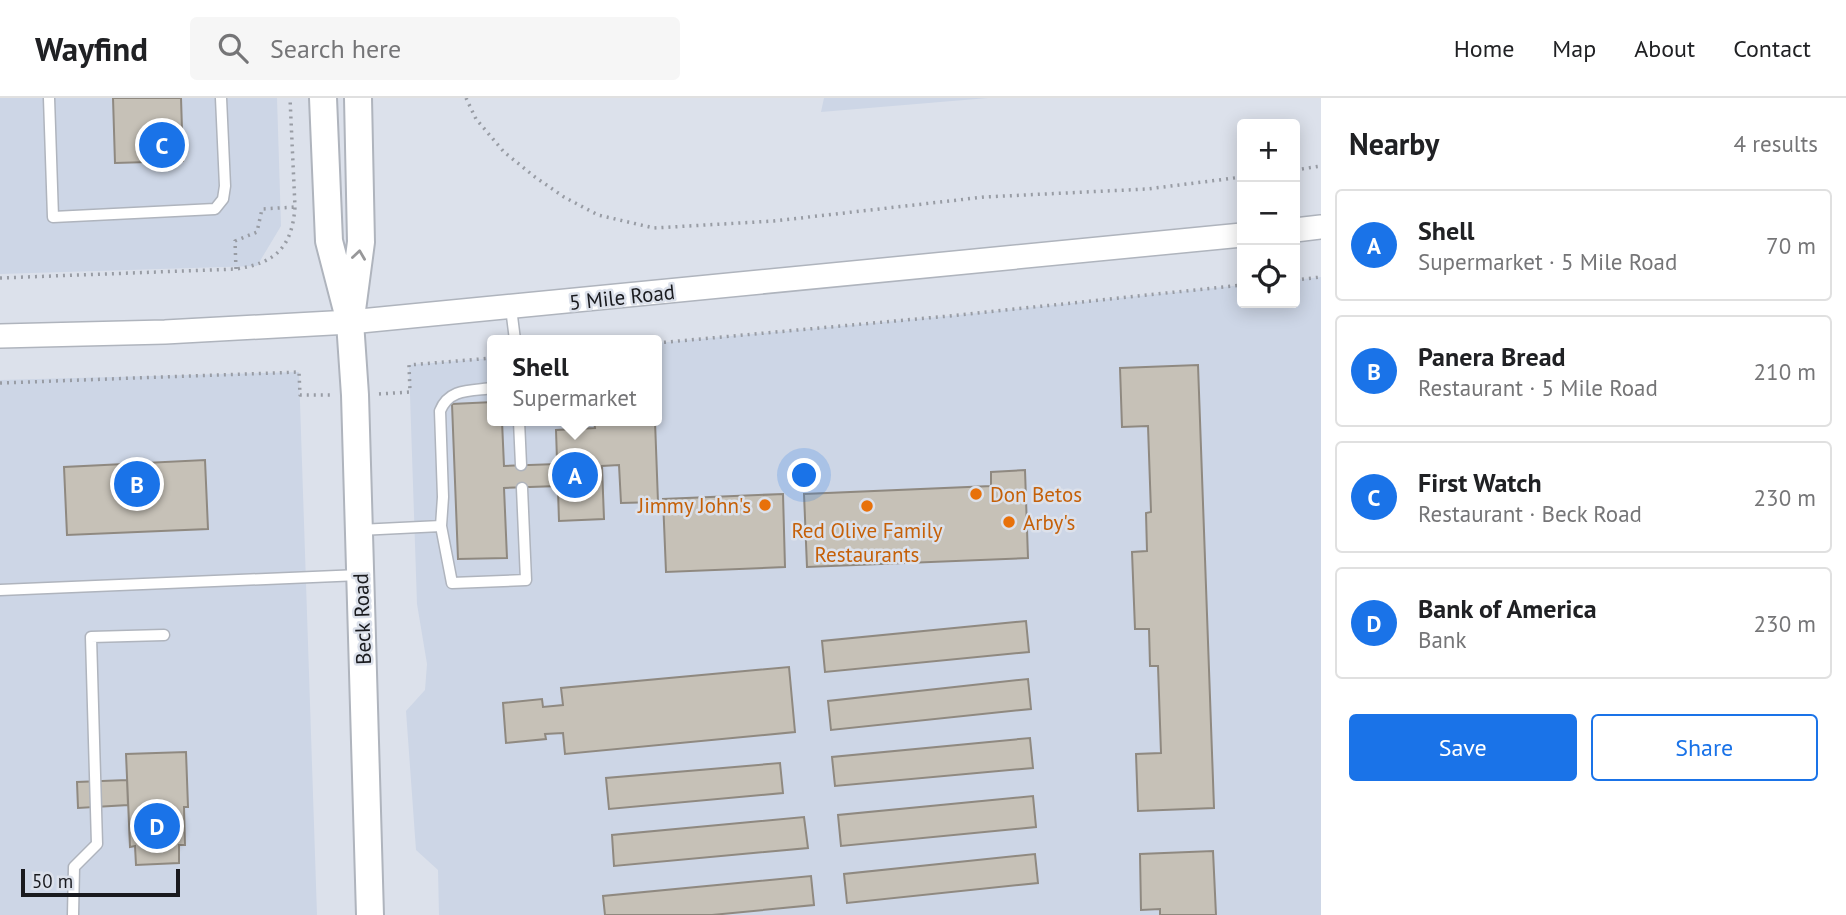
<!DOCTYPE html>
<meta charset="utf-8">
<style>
:root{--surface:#fff;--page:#f6f6f6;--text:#202124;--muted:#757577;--line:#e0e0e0;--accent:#1a73e8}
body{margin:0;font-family:"PT Sans",sans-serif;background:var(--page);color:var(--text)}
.controls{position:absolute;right:21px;top:21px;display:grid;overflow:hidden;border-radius:7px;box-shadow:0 4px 18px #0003}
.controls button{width:63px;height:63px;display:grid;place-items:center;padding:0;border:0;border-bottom:2px solid var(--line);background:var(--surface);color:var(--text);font:35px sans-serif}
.scale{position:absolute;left:21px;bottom:18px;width:159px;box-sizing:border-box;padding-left:7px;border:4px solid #191a1e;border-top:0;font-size:19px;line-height:24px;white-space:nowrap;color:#191a1e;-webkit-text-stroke:5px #dce1eb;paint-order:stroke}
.you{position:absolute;left:805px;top:378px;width:24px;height:24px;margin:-18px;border:5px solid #fff;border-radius:50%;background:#1a73e8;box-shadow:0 0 0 10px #1a73e833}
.badge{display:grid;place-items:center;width:46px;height:46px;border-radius:50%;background:var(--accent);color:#fff;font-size:23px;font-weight:700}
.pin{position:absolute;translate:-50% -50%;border:4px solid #fff;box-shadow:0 2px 7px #0006}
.popup{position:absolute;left:487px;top:237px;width:175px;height:91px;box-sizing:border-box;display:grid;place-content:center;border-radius:7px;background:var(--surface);filter:drop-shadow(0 2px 5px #0005);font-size:23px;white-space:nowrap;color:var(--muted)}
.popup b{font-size:26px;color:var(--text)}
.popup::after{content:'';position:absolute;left:50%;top:100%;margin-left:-14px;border:14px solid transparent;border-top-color:var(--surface)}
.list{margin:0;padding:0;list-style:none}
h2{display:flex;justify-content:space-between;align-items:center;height:91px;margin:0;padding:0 28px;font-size:30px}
h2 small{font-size:23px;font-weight:400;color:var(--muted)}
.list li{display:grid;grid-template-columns:46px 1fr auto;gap:21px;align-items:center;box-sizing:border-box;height:112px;margin:0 14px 14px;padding:0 14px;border:2px solid var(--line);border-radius:7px}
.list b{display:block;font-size:26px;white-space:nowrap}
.list p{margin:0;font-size:23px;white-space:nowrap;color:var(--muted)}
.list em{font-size:23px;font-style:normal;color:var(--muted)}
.actions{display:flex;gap:14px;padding:21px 28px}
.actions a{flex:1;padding:16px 0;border:2px solid var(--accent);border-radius:7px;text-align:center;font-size:24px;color:var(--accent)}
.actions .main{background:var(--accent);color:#fff}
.icon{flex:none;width:38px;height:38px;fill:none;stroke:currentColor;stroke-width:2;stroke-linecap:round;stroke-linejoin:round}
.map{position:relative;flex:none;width:1321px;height:817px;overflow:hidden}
header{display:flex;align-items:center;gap:42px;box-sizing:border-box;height:98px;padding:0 35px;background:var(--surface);border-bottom:2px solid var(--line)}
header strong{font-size:33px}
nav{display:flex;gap:38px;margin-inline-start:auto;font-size:24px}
.search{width:490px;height:63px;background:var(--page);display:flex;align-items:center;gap:18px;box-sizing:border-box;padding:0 24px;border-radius:7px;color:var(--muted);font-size:26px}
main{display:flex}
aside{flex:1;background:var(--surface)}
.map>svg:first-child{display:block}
.built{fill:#cdd6e6}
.building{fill:#c6c1b7;stroke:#8f8980;stroke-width:2}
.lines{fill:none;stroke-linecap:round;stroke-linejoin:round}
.service-casing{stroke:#afb4bd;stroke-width:13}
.tertiary-casing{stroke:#afb4bd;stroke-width:26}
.secondary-casing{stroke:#afb4bd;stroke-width:30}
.path{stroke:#989ca4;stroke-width:3.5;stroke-dasharray:2 5;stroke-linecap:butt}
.service{stroke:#fff;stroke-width:10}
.tertiary{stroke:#fff;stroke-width:23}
.secondary{stroke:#fff;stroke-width:26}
.oneway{stroke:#98989a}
.food-dot{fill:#e8710a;stroke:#dce1eb;stroke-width:2.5}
.labels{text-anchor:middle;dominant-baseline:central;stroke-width:5;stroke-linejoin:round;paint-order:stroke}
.street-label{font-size:21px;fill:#191a1e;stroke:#dce1eb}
.food-label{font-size:21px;fill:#c56008;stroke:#dce1eb;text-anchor:start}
</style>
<header>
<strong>Wayfind</strong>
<div class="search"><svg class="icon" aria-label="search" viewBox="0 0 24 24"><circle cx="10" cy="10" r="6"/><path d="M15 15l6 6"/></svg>Search here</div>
<nav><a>Home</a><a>Map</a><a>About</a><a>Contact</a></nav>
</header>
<main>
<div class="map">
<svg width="1321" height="817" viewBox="0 0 1321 817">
<rect width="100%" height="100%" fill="#dce1eb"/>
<path class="built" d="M0 0H277L281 128 257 168 0 176Z
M824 0H988L821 14Z
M1321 179V817H439L438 772 416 752 406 613 425 592 427 566 417 506 409 267 493 260V323H657V245L949 218 1242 187V205H1295V182Z
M299 274 317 817H0V282Z"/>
<path class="building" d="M113 0H181L183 63 115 65Z
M1198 267 1214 710 1138 713 1136 656 1161 655 1158 568H1150L1149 531H1135L1132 454 1147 453 1146 415 1151 414 1148 328 1122 329 1120 270Z
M493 304V323H502L504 368 557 366 558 388 504 390 507 460 458 461 452 306Z
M594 323H655L658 404 621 405 619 367 602 368 604 421 559 423 556 332 595 330Z
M205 362 208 431 67 437 64 369Z
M1025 372 1028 460 807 469 804 396 991 388V374Z
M783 396 785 469 666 474 663 401Z
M1026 523 1029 554 825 574 822 543Z
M789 569 795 634 565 656 563 635 545 636 546 641 506 645 503 605 542 601 543 609 563 607 561 590Z
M1028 581 1031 611 831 632 828 603Z
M1030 640 1033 670 835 688 832 659Z
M186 654 188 709H184L185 747H179V765L136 767 135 748 130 749 126 656Z
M780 665 783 695 609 711 606 680Z
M127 682 128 707 78 710 77 684Z
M1033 698 1036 729 841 748 838 717Z
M804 719 808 750 614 768 612 737Z
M1213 753 1216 817H1160V811L1141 812 1140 756Z
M1035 756 1038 785 847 805 844 776Z
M811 778 814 807 712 817H605L603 798Z"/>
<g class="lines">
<g class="service-casing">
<path id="service" d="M49 0 53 119 215 111 223 101 225 88 221 0
M511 210 515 242
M519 323 521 367
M441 428 452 485 526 482 522 390
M359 432 441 428 443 399 440 313C449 290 471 293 493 290
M0 492 360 477
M73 817 74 769 97 746 91 539 164 537"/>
</g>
<g class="tertiary-casing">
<path id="tertiary" d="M1295 132 1321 129
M0 238 165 234 350 224 1242 137"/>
</g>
<g class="secondary-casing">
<path id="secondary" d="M323 0 329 143 350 224 355 297 370 817
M352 212 361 144 358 0"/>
</g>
<path class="path" d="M466 0 476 21 504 54 535 79 564 99 598 117 654 130 774 123 984 99 1147 91 1242 79
M1295 72 1321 68
M236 171 235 143 257 134 262 111 295 109
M0 180 236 171C276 165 292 149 295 109L290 0
M1295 182 1321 179
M657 245 949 218 1242 187
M0 285 299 274 300 297H333
M379 296 410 294 409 267 493 260"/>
<use href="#service" class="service"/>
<use href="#tertiary" class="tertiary"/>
<use href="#secondary" class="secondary"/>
</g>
<defs><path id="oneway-chevron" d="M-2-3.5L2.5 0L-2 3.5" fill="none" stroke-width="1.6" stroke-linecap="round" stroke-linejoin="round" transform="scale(1.75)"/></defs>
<use class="oneway" href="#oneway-chevron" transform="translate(359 157) rotate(-82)"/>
<g class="food-dot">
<circle cx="976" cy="396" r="7"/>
<circle cx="765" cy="407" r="7"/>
<circle cx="867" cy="408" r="7"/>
<circle cx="1009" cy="424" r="7"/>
</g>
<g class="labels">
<g class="street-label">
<text transform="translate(622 199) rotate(-6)">5 Mile Road</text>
<text transform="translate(362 521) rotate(-92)">Beck Road</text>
</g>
<g class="food-label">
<text x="990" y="396">Don Betos</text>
<text x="751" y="407" text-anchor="end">Jimmy John's</text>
<text x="1023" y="424">Arby's</text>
<text x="867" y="432" text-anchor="middle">Red Olive Family<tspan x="867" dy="24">Restaurants</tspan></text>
</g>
</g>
</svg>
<div class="controls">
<button>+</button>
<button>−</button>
<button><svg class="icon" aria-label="locate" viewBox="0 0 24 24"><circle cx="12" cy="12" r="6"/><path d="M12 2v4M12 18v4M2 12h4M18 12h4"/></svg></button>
</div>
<div class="scale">50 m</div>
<div class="you"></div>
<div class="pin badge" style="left:575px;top:377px">A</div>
<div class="popup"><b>Shell</b>Supermarket</div>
<div class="pin badge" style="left:137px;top:386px">B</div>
<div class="pin badge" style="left:162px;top:47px">C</div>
<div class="pin badge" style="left:157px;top:728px">D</div>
</div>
<aside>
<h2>Nearby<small>4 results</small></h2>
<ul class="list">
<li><span class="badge">A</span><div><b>Shell</b><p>Supermarket · 5 Mile Road</p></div><em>70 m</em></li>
<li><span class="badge">B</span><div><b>Panera Bread</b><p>Restaurant · 5 Mile Road</p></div><em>210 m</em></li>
<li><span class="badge">C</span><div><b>First Watch</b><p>Restaurant · Beck Road</p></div><em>230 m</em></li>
<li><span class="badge">D</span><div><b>Bank of America</b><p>Bank</p></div><em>230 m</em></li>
</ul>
<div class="actions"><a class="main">Save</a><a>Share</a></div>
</aside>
</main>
